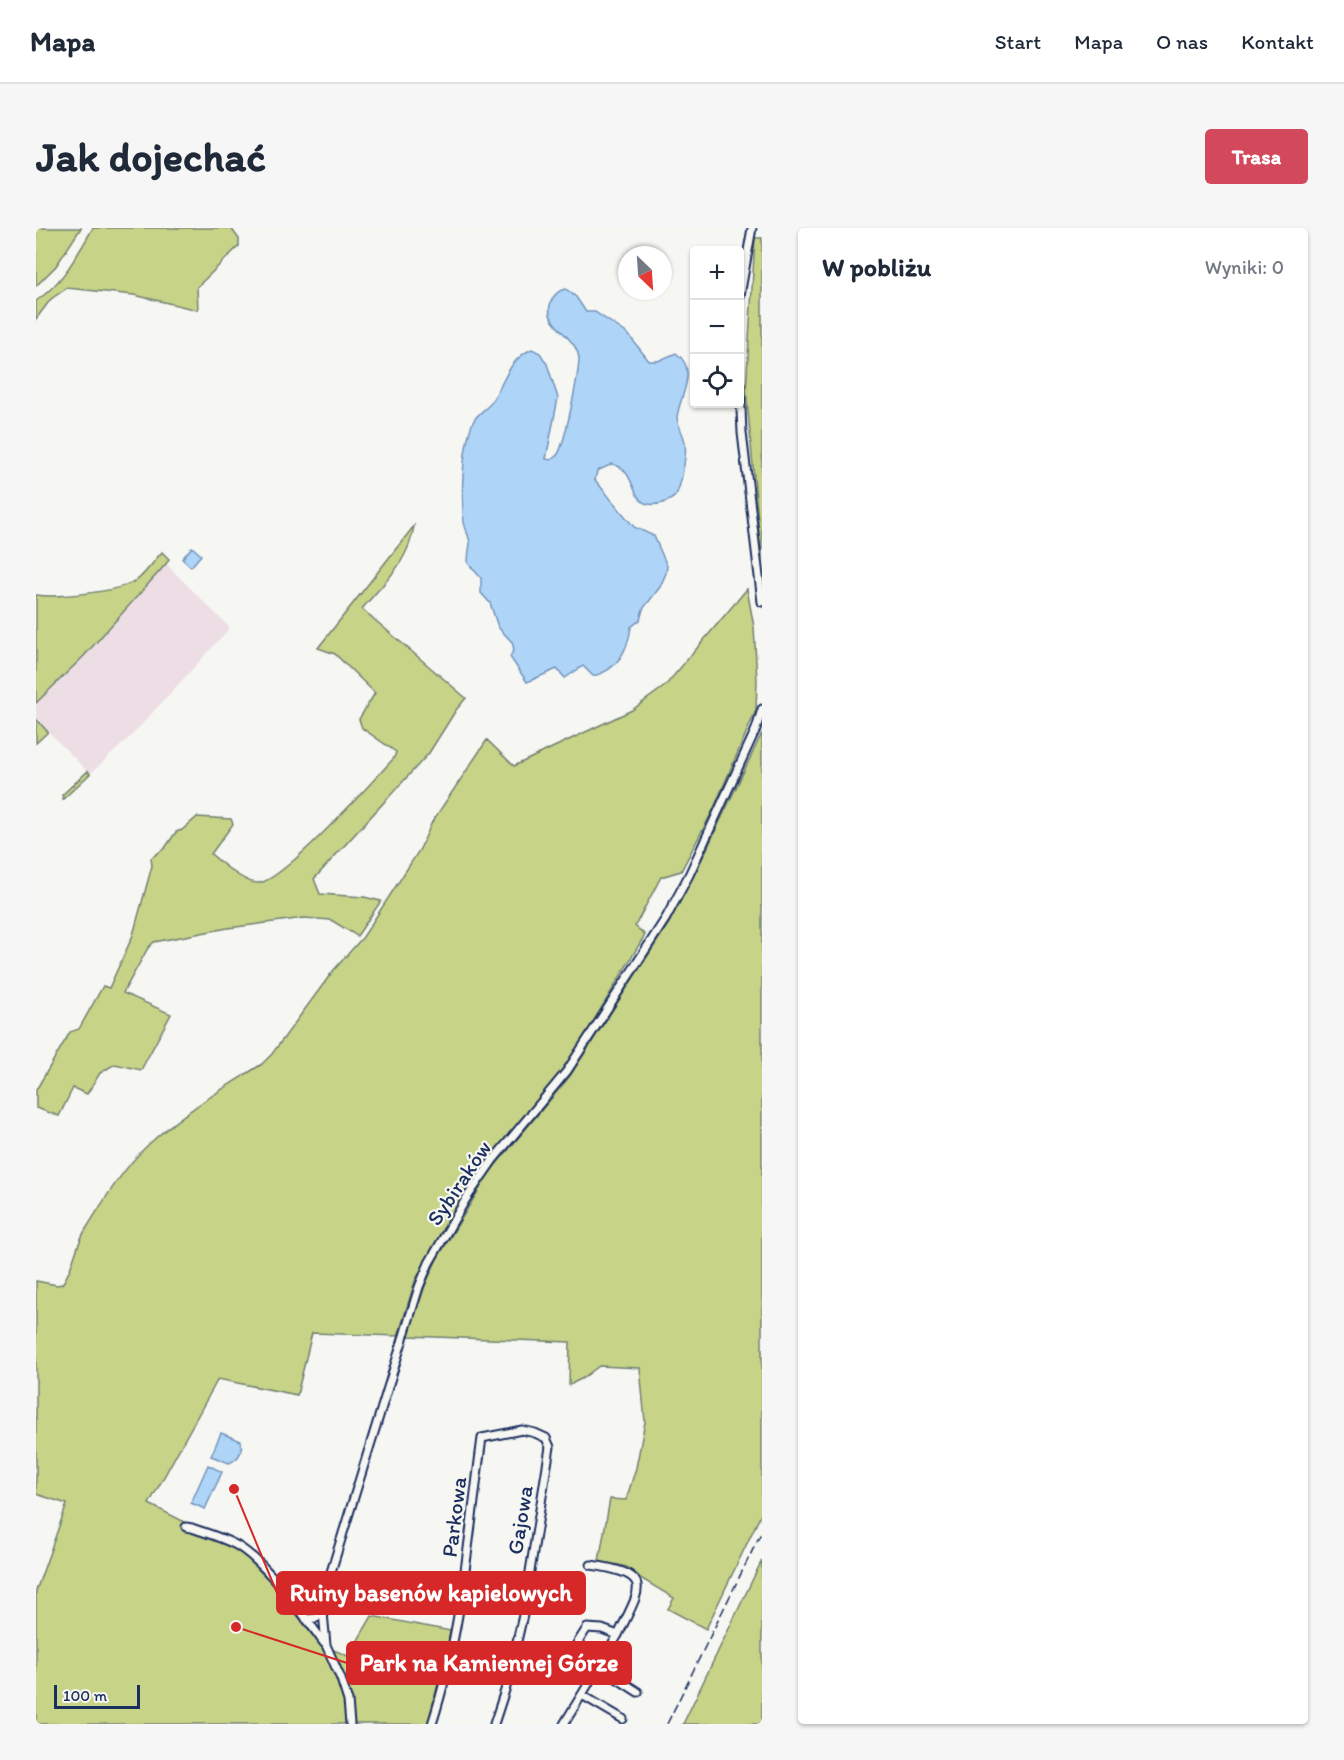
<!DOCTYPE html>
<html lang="pl">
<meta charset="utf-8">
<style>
:root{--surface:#fff;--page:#f6f6f7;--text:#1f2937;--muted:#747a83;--line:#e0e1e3;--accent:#d1495b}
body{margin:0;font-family:Itim,sans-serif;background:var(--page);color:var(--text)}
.controls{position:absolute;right:18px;top:18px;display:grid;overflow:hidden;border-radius:6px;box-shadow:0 2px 4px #0004}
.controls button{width:54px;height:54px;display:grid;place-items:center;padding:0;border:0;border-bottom:2px solid var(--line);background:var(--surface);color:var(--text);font:30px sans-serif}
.compass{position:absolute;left:582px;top:18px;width:54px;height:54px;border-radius:50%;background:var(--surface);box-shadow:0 2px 4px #0004;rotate:155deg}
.scale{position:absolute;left:18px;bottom:15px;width:86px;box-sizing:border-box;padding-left:6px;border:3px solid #1b2f5e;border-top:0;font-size:16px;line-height:21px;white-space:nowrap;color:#1b2f5e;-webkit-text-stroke:4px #f6f6f2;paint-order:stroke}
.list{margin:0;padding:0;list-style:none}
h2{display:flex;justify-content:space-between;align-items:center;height:78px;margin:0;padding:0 24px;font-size:26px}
h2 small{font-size:20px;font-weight:400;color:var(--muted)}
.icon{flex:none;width:33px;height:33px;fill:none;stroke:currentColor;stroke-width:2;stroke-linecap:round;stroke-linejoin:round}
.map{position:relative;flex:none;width:726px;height:1496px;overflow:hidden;border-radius:6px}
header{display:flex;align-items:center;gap:36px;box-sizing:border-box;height:84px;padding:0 30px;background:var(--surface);border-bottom:2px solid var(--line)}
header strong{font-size:28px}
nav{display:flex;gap:33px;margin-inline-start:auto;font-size:21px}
.intro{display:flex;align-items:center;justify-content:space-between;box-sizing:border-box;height:144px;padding:0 36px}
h1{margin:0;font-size:42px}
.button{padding:15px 27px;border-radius:6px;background:var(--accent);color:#fff;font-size:21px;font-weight:700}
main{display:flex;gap:36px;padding:0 36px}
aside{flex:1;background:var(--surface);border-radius:6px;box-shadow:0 2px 4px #0004}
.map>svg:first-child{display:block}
.built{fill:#ecdee4}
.green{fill:#c7d387;stroke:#718172;stroke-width:1.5}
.water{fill:#aed5f8;stroke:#7393ba;stroke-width:1.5}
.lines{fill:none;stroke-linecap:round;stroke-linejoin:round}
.street-casing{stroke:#1b2f5e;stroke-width:11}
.street{stroke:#f6f6f2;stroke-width:7}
.rail{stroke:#1b2f5e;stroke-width:1.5;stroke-dasharray:9 4.5;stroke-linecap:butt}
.labels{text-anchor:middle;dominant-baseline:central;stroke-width:4.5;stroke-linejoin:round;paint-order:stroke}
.street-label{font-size:22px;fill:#1b2f5e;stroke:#f6f6f2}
.leader{fill:none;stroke:#d62828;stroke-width:2}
.callout-dot{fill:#d62828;stroke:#f6f6f2;stroke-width:2}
.callout{fill:#d62828;stroke:#d62828;stroke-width:2}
.callout-label{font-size:24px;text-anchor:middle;font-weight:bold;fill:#fff}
</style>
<header>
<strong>Mapa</strong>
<nav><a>Start</a><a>Mapa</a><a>O nas</a><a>Kontakt</a></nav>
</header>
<div class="intro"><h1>Jak dojechać</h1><a class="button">Trasa</a></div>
<main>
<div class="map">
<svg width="726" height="1496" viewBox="0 0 726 1496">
<rect width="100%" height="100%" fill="#f6f6f2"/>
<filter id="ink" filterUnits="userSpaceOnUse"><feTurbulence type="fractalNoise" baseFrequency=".0167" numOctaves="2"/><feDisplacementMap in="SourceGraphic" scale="12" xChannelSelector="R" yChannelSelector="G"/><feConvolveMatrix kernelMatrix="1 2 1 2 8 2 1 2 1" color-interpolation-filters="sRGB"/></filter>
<g filter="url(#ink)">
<path class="built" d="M130 336 192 398V402L96 507 54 546 0 491V475L48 428Z"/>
<path class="green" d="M0 0H45L20 38 0 58Z
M57 0H195L203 11V18L161 59 162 82 98 67 31 60 15 71 0 91V73C27 55 41 27 57 0Z
M719 10H726V336L710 162Z
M378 298C372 336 349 353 326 381L430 470 420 482 393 525 278 651 284 666 328 669 345 673 321 708 295 692 268 690 192 700 118 714 112 720 87 765 135 786 105 842 79 836 64 845 51 866 37 860 23 888 0 880V862L34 804 43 801 67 758 73 760 97 707 116 638 115 630 129 620 140 604 146 602 161 589 195 591 197 596 175 626C185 635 208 655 222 655 245 655 338 552 358 530L360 524 326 500 323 491 339 465 299 426 282 420Z
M126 324 133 331 130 336 48 428 0 475V367C21 370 84 364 101 352 110 345 118 333 126 324Z
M711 361 718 399 721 452 720 482 677 582 645 643 625 649 599 698 609 707 554 799 513 862 447 937 411 993 379 1053 362 1108 276 1105 261 1167 182 1151 113 1276 202 1321 245 1365 283 1416 317 1430 322 1412 336 1388 415 1403 392 1496H0V1363L31 1276 0 1266V1053L21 1057 26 1056C38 1040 39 1018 50 1001 68 972 88 939 113 916 147 884 187 861 226 836L236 826 297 743 327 709 384 621 396 594 451 512 478 538 596 482 629 458Z
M0 491 12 504 0 515Z
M726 505V1284L670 1401 632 1381 638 1370 606 1351 591 1339 563 1333 574 1271 590 1272 600 1240 609 1194 604 1140 563 1138 547 1150 533 1157 534 1114 372 1108 389 1058 401 1031 453 945 534 848 633 695 668 627Z
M52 543 54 546 27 571 26 567Z
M726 1332V1496H647Z"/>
<path class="water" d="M530 61 540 69 550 84H559L592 106 613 133H622L640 125C663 142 644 167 641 189 641 197 648 206 649 215 651 225 645 261 639 268 636 272 631 273 627 275 589 285 606 243 576 236L561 243 559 252 598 299 618 308 631 338 630 345 624 359 607 381 604 392 595 399C592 422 581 443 557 448L547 438 529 450 521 441 491 454 474 429 478 421 476 414 462 399 454 375 445 365V350L432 335C432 328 433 322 434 316 434 309 429 302 428 294 425 267 426 220 437 194 442 184 453 180 458 171 469 151 474 131 496 121L504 125 511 136 522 170 510 231 515 232C518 230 520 229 522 226 529 215 543 145 543 131 542 115 525 105 517 93 509 81 516 63 530 61Z
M156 319 165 327 155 339 146 331Z
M185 1205 205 1213C207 1224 203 1231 193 1235L175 1228Z
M172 1237 186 1244 169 1281 155 1275Z"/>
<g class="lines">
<g class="street-casing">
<path id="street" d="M704 68 716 0
M704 157 706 205 726 374
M150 1299 156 1300C170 1305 187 1310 200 1317 230 1334 267 1386 288 1415
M270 1391 280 1390 286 1384
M530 1433 551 1400 566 1401 582 1407C605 1359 619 1346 555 1337
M563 1439 602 1464
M546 1467 587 1491
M314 1496 312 1473 305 1451 290 1417 286 1373 383 1059 393 1035 430 971 457 932 531 843 630 690 653 647 720 501 726 481
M396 1496C426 1403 433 1306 446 1210L486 1202 499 1205 510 1210 514 1219 487 1387 472 1453 458 1496
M528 1496 582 1407"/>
</g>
<use href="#street" class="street"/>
<path class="rail" d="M631 1496 726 1303"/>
</g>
</g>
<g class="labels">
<g class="street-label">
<text transform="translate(423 955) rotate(-56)">Sybiraków</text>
<text transform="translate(418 1289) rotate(-83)">Parkowa</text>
<text transform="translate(484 1292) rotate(-81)">Gajowa</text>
</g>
</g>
<path class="leader" d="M198 1261L241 1365M200 1399L311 1435"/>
<g class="callout-dot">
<circle cx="198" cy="1261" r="6"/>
<circle cx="200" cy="1399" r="6"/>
</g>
<g class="callout">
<rect x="241" y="1344" width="308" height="42" rx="6"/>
<rect x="311" y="1414" width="284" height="42" rx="6"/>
</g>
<g class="callout-label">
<text x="395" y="1373">Ruiny basenów kapielowych</text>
<text x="453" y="1443">Park na Kamiennej Górze</text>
</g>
</svg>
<div class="controls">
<button>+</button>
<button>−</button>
<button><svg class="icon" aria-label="locate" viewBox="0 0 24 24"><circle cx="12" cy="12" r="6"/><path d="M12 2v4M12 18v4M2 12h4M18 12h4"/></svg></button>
</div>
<svg class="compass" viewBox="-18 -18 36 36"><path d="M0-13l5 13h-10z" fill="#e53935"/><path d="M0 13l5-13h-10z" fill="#747a83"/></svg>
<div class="scale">100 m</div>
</div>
<aside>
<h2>W pobliżu<small>Wyniki: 0</small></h2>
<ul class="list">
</ul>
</aside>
</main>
